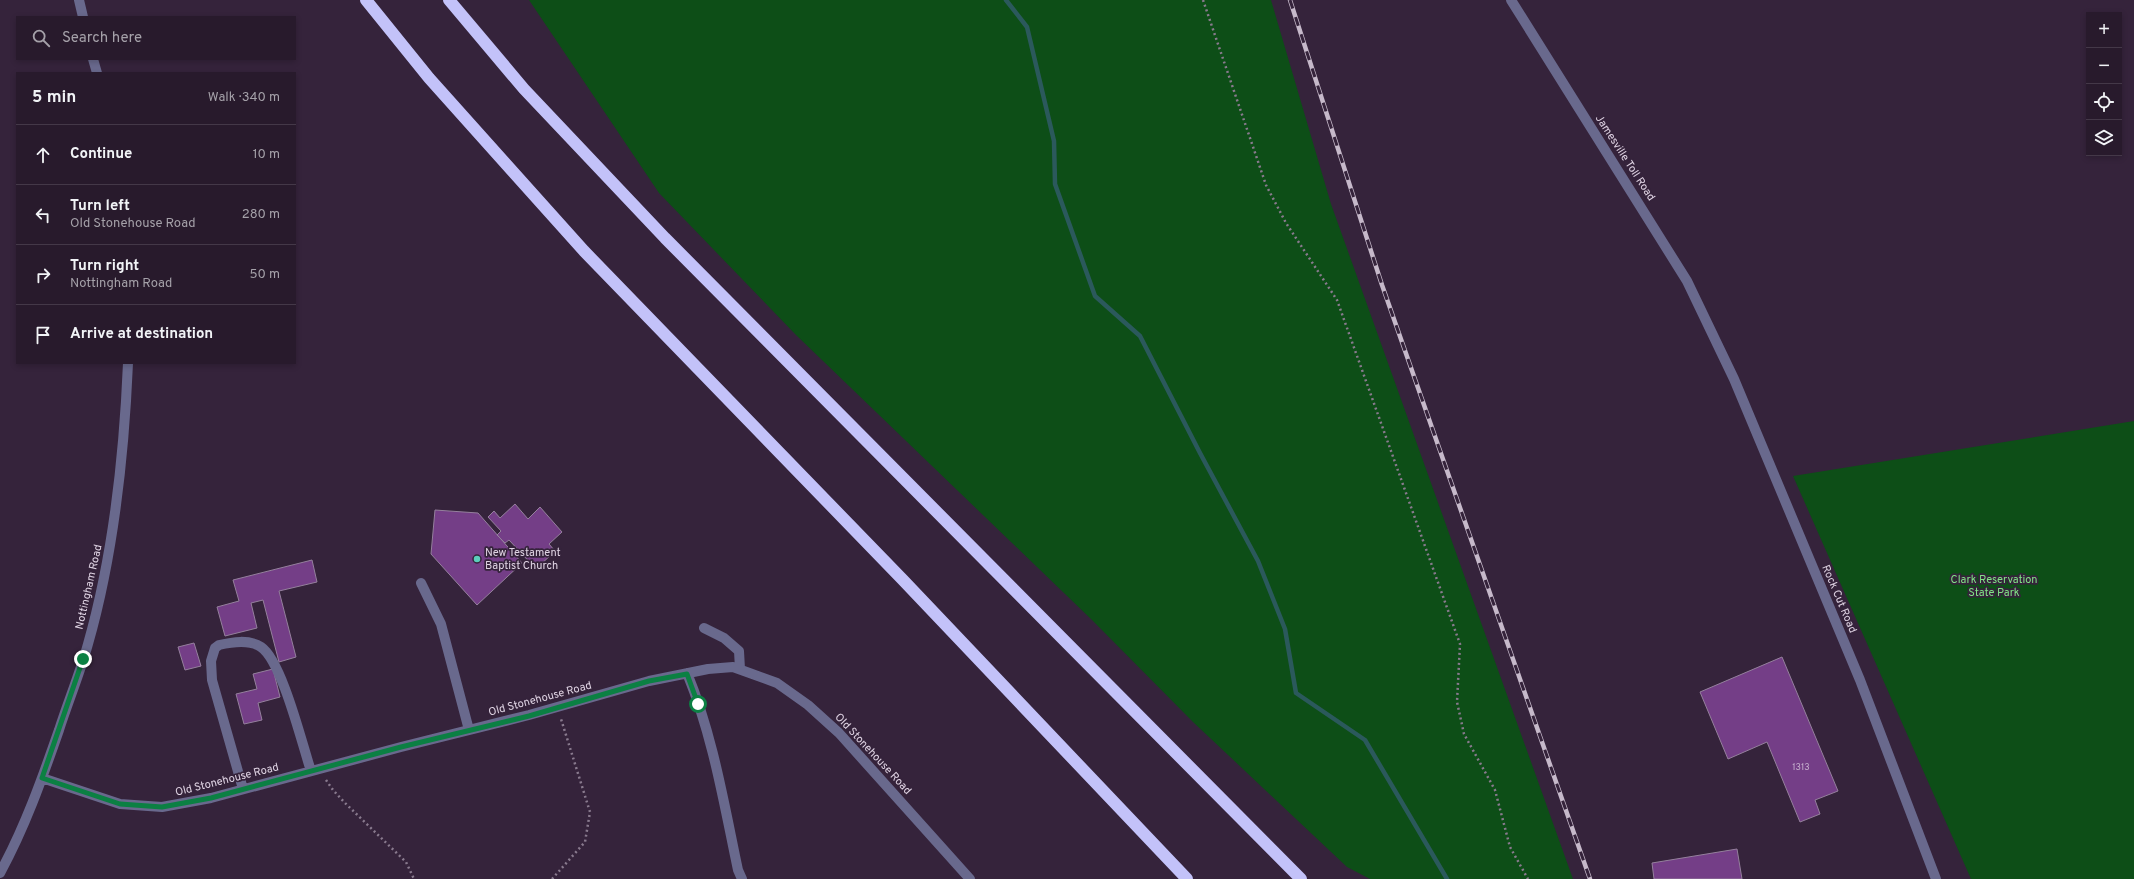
<!DOCTYPE html>
<meta charset="utf-8">
<style>
:root{--surface:#281a2c;--page:#342738;--text:#f1f3f6;--muted:#a5a1a9;--line:#443848}
body{margin:0;font-family:Overpass,sans-serif;background:var(--page);color:var(--text)}
.controls{position:absolute;right:12px;top:12px;display:grid;overflow:hidden;border-radius:0px;box-shadow:0 2px 6px #0003}
.controls button{width:36px;height:36px;display:grid;place-items:center;padding:0;border:0;border-bottom:1px solid var(--line);background:var(--surface);color:var(--text);font:20px sans-serif}
.stop{position:absolute;width:12px;height:12px;margin:-9px;border:3px solid #0b8043;border-radius:50%;background:#fff}
.stop.end{background:#0b8043;border-color:#fff;box-shadow:0 1px 4px #0008}
.list{margin:0;padding:0;list-style:none}
h2{display:flex;justify-content:space-between;align-items:center;height:52px;margin:0;padding:0 16px;font-size:17px}
h2 small{font-size:13px;font-weight:400;color:var(--muted)}
.list li{display:grid;grid-template-columns:26px 1fr auto;gap:12px;align-items:center;box-sizing:border-box;height:60px;padding:0 16px;border-top:1px solid var(--line)}
.list b{display:block;font-size:15px;white-space:nowrap}
.list p{margin:0;font-size:13px;white-space:nowrap;color:var(--muted)}
.list em{font-size:13px;font-style:normal;color:var(--muted)}
.icon{flex:none;width:22px;height:22px;fill:none;stroke:currentColor;stroke-width:2;stroke-linecap:round;stroke-linejoin:round}
.map{position:relative;flex:none;width:2134px;height:879px;overflow:hidden}
.search{position:absolute;background:var(--surface);box-shadow:0 2px 6px #0003;left:16px;top:16px;width:280px;height:44px;display:flex;align-items:center;gap:10px;box-sizing:border-box;padding:0 14px;border-radius:0px;color:var(--muted);font-size:15px}
.panel{position:absolute;background:var(--surface);box-shadow:0 2px 6px #0003;left:16px;top:72px;width:280px;height:292px;border-radius:0px}
.map>svg:first-child{display:block}
.green{fill:#0d4e17}
.lines{fill:none;stroke-linecap:round;stroke-linejoin:round}
.stream{stroke:#2b595c;stroke-width:4.5}
.building{fill:#743e87;stroke:#95809d}
.path{stroke:#897a8e;stroke-width:2.5;stroke-dasharray:2 3;stroke-linecap:butt}
.minor{stroke:#69698d;stroke-width:10}
.highway{stroke:#c3c2f9;stroke-width:12}
.rail-casing{stroke:#c6b9ca;stroke-width:4.5}
.rail{stroke:#35233b;stroke-width:3;stroke-dasharray:9;stroke-linecap:butt}
.route{stroke:#0b8043;stroke-width:5}
.poi-dot{fill:#5bcebc;stroke:#35233b;stroke-width:1.5}
.labels{text-anchor:middle;dominant-baseline:central;stroke-width:3.5;stroke-linejoin:round;paint-order:stroke}
.number-label{font-size:9px;fill:#c5aecd}
.street-label{font-size:11px;fill:#e0d4e4;stroke:#35233b}
.poi-label{font-size:11px;fill:#e0d4e4;stroke:#35233b;text-anchor:start}
.park-label{font-size:11px;fill:#81e386;stroke:#35233b}
</style>
<div class="map">
<svg width="2134" height="879" viewBox="0 0 2134 879">
<rect width="100%" height="100%" fill="#35233b"/>
<path class="green" d="M529 0H1271L1331 204 1573 879H1370L1347 867 1193 722 1092 620 796 335 659 193Z
M2134 421V879H1971L1793 476Z"/>
<g class="lines">
<path class="stream" d="M1006 0 1027 27 1054 141 1055 184 1095 296 1140 336 1200 453 1258 561 1285 629 1296 693 1365 740 1447 879"/>
</g>
<path class="building" d="M515 504 528 519 540 507 562 532 549 544 555 551 536 569 509 540 505 543 497 535 501 531 488 517 494 511 500 518Z
M435 510 478 513 522 563 477 605 431 554Z
M312 560 317 582 279 591 296 657 279 662 263 600 251 603 257 628 225 636 217 607 239 601 233 580Z
M194 643 201 666 185 670 178 647Z
M1782 657 1838 791 1815 800 1820 814 1800 822 1767 742 1728 759 1700 692Z
M273 669 280 697 258 703 262 720 244 724 236 694 257 689 253 674Z
M1737 849 1742 879H1654L1652 863Z"/>
<g class="lines">
<path class="path" d="M1203 0 1266 185 1286 223 1337 300 1460 644 1457 702 1464 734 1495 790 1510 847 1528 879
M326 780 333 790 345 803 406 862 414 879
M552 879 585 842 590 812 561 719"/>
<path class="minor" d="M79 0 83 17
M1511 0 1687 281 1734 379 1860 680 1936 879
M93 59 97 73
M421 583 441 624 469 730
M704 628 724 638 739 651 740 669
M687 673C713 736 724 804 738 870L742 879
M42 778 120 804 162 807 211 798 401 747 529 715 649 681 708 669 733 667 777 683 808 705 839 733 970 879
M243 789 212 680 211 661 215 648 219 645C232 642 249 639 261 647 282 661 302 744 311 771
M0 873C25 827 42 779 59 730 68 702 80 673 88 644 114 553 124 458 128 363"/>
<path class="highway" d="M366 0 429 78 584 251 903 580 1187 879
M449 0 524 89 665 238 1301 879"/>
<g class="rail-casing">
<path id="rail" d="M1290 0 1382 285 1590 879"/>
</g>
<use href="#rail" class="rail"/>
</g>
<g class="lines">
<path class="route" d="M83 659 42 778 120 804 162 807 211 798 401 747 529 716 649 681 687 674 698 704"/>
</g>
<circle class="poi-dot" cx="477" cy="559" r="4"/>
<g class="labels">
<g class="number-label">
<text x="1801" y="767">1313</text>
</g>
<g class="street-label">
<text transform="translate(1625 158) rotate(57)">Jamesville Toll Road</text>
<text transform="translate(89 587) rotate(-77)">Nottingham Road</text>
<text transform="translate(1839 599) rotate(67)">Rock Cut Road</text>
<text transform="translate(540 699) rotate(-15)">Old Stonehouse Road</text>
<text transform="translate(873 754) rotate(47)">Old Stonehouse Road</text>
<text transform="translate(227 780) rotate(-14)">Old Stonehouse Road</text>
</g>
<g class="poi-label">
<text x="485" y="553">New Testament<tspan x="485" dy="13">Baptist Church</tspan></text>
</g>
<g class="park-label">
<text x="1994" y="580">Clark Reservation<tspan x="1994" dy="13">State Park</tspan></text>
</g>
</g>
</svg>
<div class="controls">
<button>+</button>
<button>−</button>
<button><svg class="icon" aria-label="locate" viewBox="0 0 24 24"><circle cx="12" cy="12" r="6"/><path d="M12 2v4M12 18v4M2 12h4M18 12h4"/></svg></button>
<button><svg class="icon" aria-label="layers" viewBox="0 0 24 24"><path d="M12 4l9 5-9 5-9-5zM3 14l9 5 9-5"/></svg></button>
</div>
<div class="stop" style="left:698px;top:704px"></div>
<div class="stop end" style="left:83px;top:659px"></div>
<div class="search"><svg class="icon" aria-label="search" viewBox="0 0 24 24"><circle cx="10" cy="10" r="6"/><path d="M15 15l6 6"/></svg>Search here</div>
<section class="panel">
<h2>5 min<small>Walk · 340 m</small></h2>
<ul class="list">
<li><svg class="icon" aria-label="ahead" viewBox="0 0 24 24"><path d="M12 20V5M6 11l6-6 6 6"/></svg><div><b>Continue</b></div><em>10 m</em></li>
<li><svg class="icon" aria-label="left" viewBox="0 0 24 24"><path d="M17 20v-9H6M10 6l-5 5 5 5"/></svg><div><b>Turn left</b><p>Old Stonehouse Road</p></div><em>280 m</em></li>
<li><svg class="icon" aria-label="right" viewBox="0 0 24 24"><path d="M7 20v-9h11M14 6l5 5-5 5"/></svg><div><b>Turn right</b><p>Nottingham Road</p></div><em>50 m</em></li>
<li><svg class="icon" aria-label="arrive" viewBox="0 0 24 24"><path d="M6 21V4h12l-3 4 3 4H6"/></svg><div><b>Arrive at destination</b></div></li>
</ul>
</section>
</div>
